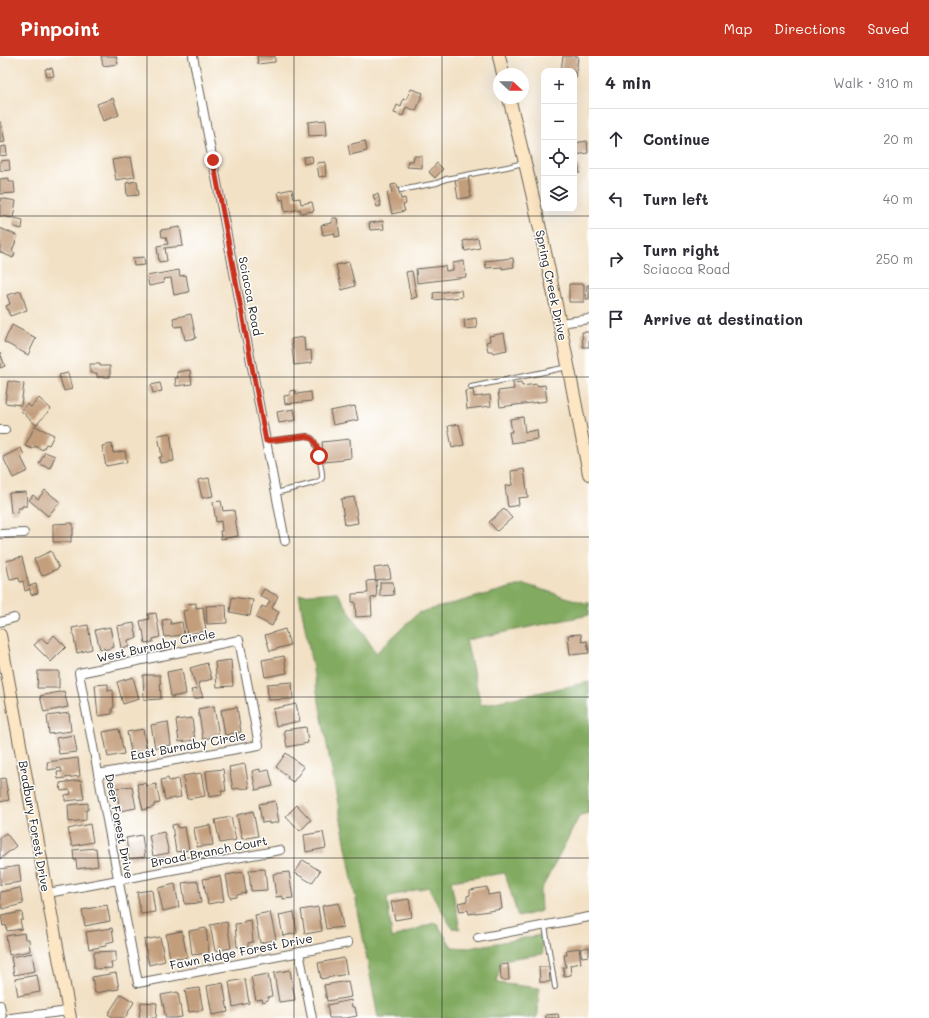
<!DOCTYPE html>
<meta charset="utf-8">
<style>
:root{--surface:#fff;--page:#f2f2f3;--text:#2b2b33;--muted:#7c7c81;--line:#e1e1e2;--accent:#c8321e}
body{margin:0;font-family:Mali,sans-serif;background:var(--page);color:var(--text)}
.controls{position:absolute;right:12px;top:12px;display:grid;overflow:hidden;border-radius:8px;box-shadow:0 4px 16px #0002}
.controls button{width:36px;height:36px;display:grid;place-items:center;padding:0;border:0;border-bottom:1px solid var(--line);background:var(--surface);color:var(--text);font:20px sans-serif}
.compass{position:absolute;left:493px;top:12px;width:36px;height:36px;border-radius:50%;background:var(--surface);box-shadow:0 4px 16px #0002;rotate:112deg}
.stop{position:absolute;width:12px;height:12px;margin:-9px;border:3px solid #c8321e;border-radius:50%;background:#fff}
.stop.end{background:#c8321e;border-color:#fff;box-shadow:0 1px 4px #0008}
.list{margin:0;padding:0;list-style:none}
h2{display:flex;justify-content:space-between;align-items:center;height:52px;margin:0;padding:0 16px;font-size:17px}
h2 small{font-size:13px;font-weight:400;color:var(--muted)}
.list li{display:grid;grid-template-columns:26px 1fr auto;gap:12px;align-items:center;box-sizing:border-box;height:60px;padding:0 16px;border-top:1px solid var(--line)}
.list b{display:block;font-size:15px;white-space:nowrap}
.list p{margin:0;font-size:13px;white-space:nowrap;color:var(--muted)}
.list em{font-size:13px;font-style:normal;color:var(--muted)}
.icon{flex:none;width:22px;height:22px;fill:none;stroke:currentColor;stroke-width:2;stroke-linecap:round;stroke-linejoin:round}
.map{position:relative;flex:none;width:589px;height:962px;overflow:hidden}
header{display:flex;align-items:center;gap:24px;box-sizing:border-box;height:56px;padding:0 20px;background:var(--accent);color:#fff}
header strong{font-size:19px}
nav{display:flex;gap:22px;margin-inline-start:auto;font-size:14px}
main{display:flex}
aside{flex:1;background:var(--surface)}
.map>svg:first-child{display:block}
.forest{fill:#82aa60;stroke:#4f633e}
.building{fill:#c39e7d}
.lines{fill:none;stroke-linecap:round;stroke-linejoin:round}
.lane-casing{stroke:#676157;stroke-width:6}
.street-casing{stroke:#676157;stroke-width:10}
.secondary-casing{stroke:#676157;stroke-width:14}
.lane{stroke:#fff;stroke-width:4}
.street{stroke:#fff;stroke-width:8}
.secondary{stroke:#fce6c4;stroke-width:12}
.route{stroke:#c8321e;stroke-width:5}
.grid{fill:none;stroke:#1c1c1c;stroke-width:1;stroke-opacity:0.55}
.labels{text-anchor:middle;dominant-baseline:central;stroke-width:3;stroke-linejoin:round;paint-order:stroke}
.street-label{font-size:12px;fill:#1c1c1c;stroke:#fff}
</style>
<header>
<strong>Pinpoint</strong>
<nav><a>Map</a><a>Directions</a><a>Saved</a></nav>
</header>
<main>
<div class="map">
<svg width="589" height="962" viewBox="0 0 589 962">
<rect width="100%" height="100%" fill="#fff"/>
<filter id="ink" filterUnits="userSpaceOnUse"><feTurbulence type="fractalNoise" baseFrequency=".025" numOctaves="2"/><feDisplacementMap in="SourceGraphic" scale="8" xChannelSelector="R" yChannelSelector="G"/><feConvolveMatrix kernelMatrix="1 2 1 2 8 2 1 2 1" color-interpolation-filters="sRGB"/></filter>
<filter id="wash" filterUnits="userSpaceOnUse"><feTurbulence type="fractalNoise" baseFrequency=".012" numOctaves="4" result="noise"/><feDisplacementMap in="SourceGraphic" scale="16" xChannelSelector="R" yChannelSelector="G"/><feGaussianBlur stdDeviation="0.9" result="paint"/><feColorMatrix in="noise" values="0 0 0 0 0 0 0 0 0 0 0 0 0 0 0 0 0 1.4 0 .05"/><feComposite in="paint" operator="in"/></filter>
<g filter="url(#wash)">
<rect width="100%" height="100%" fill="#f2e1c5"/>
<path class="forest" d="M524 528 585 547 589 546V559L466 584 481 649 589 626V757L580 759 540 836 541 855 518 861 505 817 451 825 460 873 452 872 428 831 387 841 392 882 436 866 452 891 469 892 541 879 543 898 501 904 497 927 539 932 538 958 536 962H378L299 539 337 536 376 597 418 557Z"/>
<g id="blocks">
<path class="building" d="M101 0H116L118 8 103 10Z
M257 0H275V6L258 8Z
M563 0H578L576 21 574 20V15H561Z
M52 12 54 20 47 21 45 13Z
M411 33 423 37 416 55 406 51 403 60 394 57 397 49 401 51 403 43 406 44Z
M113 42 119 59 103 65 97 48Z
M326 64 327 79 309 80 308 66Z
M0 66H1L5 86 0 87Z
M365 85 367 95 350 99 348 89Z
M587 85 588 97 575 99 574 87Z
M6 90 7 99 0 100V91Z
M312 100 313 106 304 108 303 101Z
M414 100H422V112L407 111 408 105H413Z
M131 101 135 121 116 124 112 104Z
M9 104 10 114 0 115V105Z
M325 106 326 120 319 121 317 107Z
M437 107 443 113 435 122 429 116Z
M578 108 580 117 574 118V109Z
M468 121 471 141 458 143 455 123Z
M9 122V126H14L15 137 0 138V123Z
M137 125 139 139 127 140 126 127Z
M397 128 401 143 405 142 406 148 403 149 405 155 392 158 387 137 392 136 391 129Z
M292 133 294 143 300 142 301 148 312 146 314 155 301 157 300 153 285 156 283 143 280 144 278 136Z
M378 138 381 150 377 151 373 139Z
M0 142 16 145 13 162 0 160Z
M15 162 23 164 22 173 14 171Z
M332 162H337L340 180 335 181 334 177 323 179 321 169 332 167Z
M383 165 384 173 370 174 369 167Z
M180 171 183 190 165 192 167 205 159 206 157 190 168 188 166 181H162L161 174Z
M0 172 18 180 12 195 15 197 13 202 0 196Z
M478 182 480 192 465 195 463 185Z
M144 201 145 209 134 210 133 202Z
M513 202 514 211 502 213V211L486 212 485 205Z
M464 205 466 221 417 227 416 213 445 210 446 215 453 214V207Z
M349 206 355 230 342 234 336 209Z
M179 214 180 220 186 219 189 236 174 239 171 222 163 223 164 227 149 230 147 220Z
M412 215 417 241 411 243 406 216Z
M569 228H584V246H569Z
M587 229H589V243H586Z
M461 234 462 241 434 244 433 237Z
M21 235 27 254 10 260 6 250 10 248 7 239Z
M191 258 196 282 185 284 182 270 175 271 173 262Z
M476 262 477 272 465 273 464 264Z
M12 269 36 282 28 299 4 286Z
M582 276H589V291H583Z
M504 277 507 294 493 297 492 295H488L486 286 490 285 489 280Z
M304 281 305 295 311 294 312 307 294 309 291 283Z
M0 297 5 310 0 312Z
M90 308H100V310H110V321H97V317H90Z
M190 314 192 328 176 330 175 322H178L177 316Z
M68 317 72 333 64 335 59 319Z
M8 325 24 328 21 349 5 347Z
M521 326 522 330 537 328V330L545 329 547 345 500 351 498 335 514 333 513 327Z
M160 327 162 335 153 337 151 329Z
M295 334 296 338 311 336 312 345 285 348 284 340 290 339V335Z
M473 334 474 341 490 339 491 350 467 353 465 335Z
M39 342 51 353 36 369 21 355 27 348 31 351Z
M355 350 358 364 333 369 330 355Z
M294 353 296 364 279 367 277 356Z
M523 361 525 376 537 374 538 383 511 387 509 376H512L510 363Z
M459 368 464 389 452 392 448 370Z
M35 370 54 379 49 389 46 388 43 394 35 390 33 393 25 390Z
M170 377 174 405 160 407 159 401H162L158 379Z
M350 383 351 402 343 403V404L324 406 322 386Z
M112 388 113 397 125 395 127 406 106 410 102 390Z
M21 392 24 399 21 401 28 415 13 422 3 401Z
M45 396 55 400 50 412 39 408Z
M524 413 528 441 518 442 519 449 508 451 505 430 512 429 511 415Z
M209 422 213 440 202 442 198 424Z
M45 434 60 446 48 460 29 444 33 439 38 443Z
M26 436 27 450H22V452H18V456L11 457 9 437Z
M354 441 358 467 345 469 341 443Z
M221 445 223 455 234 454 238 480 221 483 220 475H222L221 465 216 466 213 446Z
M504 453 512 462 497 475 489 466Z
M73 467V479H71V486H53V468Z
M51 495 59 512 42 520 34 503Z
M22 501 29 530 36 528 38 537 31 539 30 533 25 535 23 525 20 526 19 522 10 524 6 505Z
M389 510 391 522 376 524 374 512Z
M376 524 377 541 371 542 372 560 356 561 355 546H352V538L368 537 367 525Z
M380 526H393L394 539 380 540Z
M264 533 278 540 272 552 279 556 272 570 256 562 262 550 266 552 270 545 260 540Z
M232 541 253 544 250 560 230 556Z
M196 547V552L203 551 206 575 187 578 183 555 188 554 187 548Z
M226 549 227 567 207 568 206 550Z
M156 557 160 581 153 583V586L145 587 143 574 142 575 140 565 149 563 148 558Z
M170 563 171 568 182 566 184 579 165 581 162 564Z
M134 567 137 582 128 584 129 591 121 592 117 570Z
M88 569 92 593 77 597 72 572Z
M110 571 114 591 104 594V592L100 593 95 574Z
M285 573 290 589 270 595 265 579Z
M581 578 582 586 587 585 589 597 570 599 568 579Z
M54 579 66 591 51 606 34 589 42 582 47 587Z
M284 600 287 617 265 621 262 604Z
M231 604 233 630 217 631 215 606Z
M207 607 212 623 198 627 203 641 194 643 191 634 197 633 190 612Z
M182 613 186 638 171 641 167 616Z
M38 615H59V632H37Z
M143 619H160L161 643 144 644Z
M133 621 139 643 123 648 117 626Z
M292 626 293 643 268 644 267 628Z
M108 628V635L113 634 114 652H112V658L98 660 95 629Z
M64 635 68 651 44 656 40 640Z
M296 648 300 665 276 670 273 653Z
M214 650 219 680 203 683 198 653Z
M237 651 241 676 225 679 221 654Z
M69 657 71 675 49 678 47 660Z
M192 662 195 684 179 686 176 664Z
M168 666 171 689 155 692 151 669Z
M306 671 308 687 287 691 284 674Z
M119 673 124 698 108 701 103 676Z
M143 673 147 694 131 697 127 676Z
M74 679 77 696 59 698 56 682Z
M286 697 304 711 293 726 287 722 288 720 276 711Z
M78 702 80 720 58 723 57 716H62L61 712 48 714 47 706Z
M245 708 249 732 233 733 229 711Z
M223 713 226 735H221L222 739 209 741 206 715Z
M260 713V716L269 714 273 730 256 734 252 715Z
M201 717 205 740 187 743 183 720Z
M5 722 9 744 0 746V723Z
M168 722 169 725 178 723 181 741 165 744 161 724Z
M81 724 84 743 65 745V739L71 738 70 734 61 735 60 727Z
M145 727 146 730 156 728 160 747 154 748V751L143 754 137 728Z
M132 730 136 752 120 755 116 732Z
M275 745 279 766 269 768V766L262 767 259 748Z
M88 747V754H86V764L69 766 68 749Z
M297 749 311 764 300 775 286 760Z
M253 755 258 780 242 783 237 759Z
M231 761 236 784 220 787 215 764Z
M90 768 93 786 72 790 68 773Z
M177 768 178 772 185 771 189 794 176 796 172 769Z
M210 769 213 789 197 791 194 772Z
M164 776 169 797 153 800 149 779Z
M323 776 326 792 306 796 304 779Z
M6 777 16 790 0 803V781Z
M142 779 145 801 129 803 126 782Z
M96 792 98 810 77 813 76 804H74L73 794Z
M303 804 320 815 312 827 295 817Z
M19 810 21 826 0 829V813Z
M265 813 267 834 251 835 249 814Z
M243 816 246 837 237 839V841L230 842 226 819Z
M289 816 293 842 283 843V840L276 841 273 818Z
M220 820 224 845 208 848 203 823Z
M198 825 201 847 185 848 182 827Z
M175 828 179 851 163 855 158 832Z
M487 831 488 839 500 837 502 853 469 858 468 854 460 855 458 847 467 845V840L470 839V834Z
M20 832 23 848 2 853 0 845V836Z
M152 834 155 856 141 858 137 836Z
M409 843 412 861 395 864 391 846Z
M339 847 343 871 326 873 322 850Z
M107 849 110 865 85 870 82 854Z
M318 851 322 875 305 878 301 854Z
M22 856 23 864H20L22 873 7 875 6 869 3 870 1 860Z
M270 856 276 883 260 887 255 859Z
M294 856 297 877 283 880 279 859Z
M251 864 253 886 248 887V890L237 891 235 868 244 867V865Z
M227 866 231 892 215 895 210 869Z
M112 872 114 885 106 887V890L89 893 86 876Z
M206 872 209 897 192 899 189 875Z
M182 875 187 901 179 903V901L170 903 166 878Z
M24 877 25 883H29L30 895 9 899 6 880Z
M160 881 165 905 149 909 144 884Z
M589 891V900L582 901 580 893Z
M579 892 581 907 570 909 571 919 564 920 563 911H566L564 899H567L566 894Z
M116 895V906H111L112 912 94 913V896Z
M32 897 35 915 14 919 11 901Z
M344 902 347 918 321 923 318 907Z
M508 908 509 924H501L500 909Z
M539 911H549L550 926H540Z
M290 914 295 944 279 946 274 917Z
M116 917 119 933 95 937 92 921Z
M268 918 272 940 268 941V944L263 946 262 943 256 944 251 921Z
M37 919 40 936 18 940 15 923Z
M245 923 249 947 233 951 229 926Z
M348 925 351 941 327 945 324 929Z
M223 927 228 956 212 959 207 930Z
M199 932 203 954 189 956 185 934Z
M178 936 182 961 175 962H166L161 939Z
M121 938 134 946 125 962H114L108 958Z
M351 944 352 951H355L357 960 346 962H329L327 949Z
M141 946 157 947 156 962H139Z
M558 958 559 962H546L545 959Z"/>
</g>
</g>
<g filter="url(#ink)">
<use href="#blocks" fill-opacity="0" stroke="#676157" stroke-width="1"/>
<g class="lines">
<g class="lane-casing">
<path id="lane" d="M401 134 437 127 446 123 461 120 507 111 523 107
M471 331 568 311
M266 385 307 380C310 381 313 382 314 385 317 389 323 417 322 422 321 425 317 426 314 427L276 437
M545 870 555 931"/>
</g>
<g class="street-casing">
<path id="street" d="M193 0 285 485
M560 267 589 263
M0 374H5
M0 478 24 477
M0 566 14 562
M98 718 259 689 239 584 79 617C98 720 118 823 138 927L348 887
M48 837 280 794
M478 882 589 861
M299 896 312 962
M0 949 2 962
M11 962 69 955"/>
</g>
<g class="secondary-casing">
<path id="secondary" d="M499 0 503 18
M509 42C541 166 565 292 589 418
M0 579 70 962"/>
</g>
<use href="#lane" class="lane"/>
<use href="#street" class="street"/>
<use href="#secondary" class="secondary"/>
</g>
</g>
<g class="lines" filter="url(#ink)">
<path class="route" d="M213 104 266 385 307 380C316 383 317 391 319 400"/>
</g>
<path class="grid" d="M147 0V962M294 0V962M442 0V962M0 160H589M0 321H589M0 481H589M0 641H589M0 802H589"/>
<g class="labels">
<g class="street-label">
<text transform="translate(552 229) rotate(78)">Spring Creek Drive</text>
<text transform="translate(251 240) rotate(79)">Sciacca Road</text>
<text transform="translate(156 589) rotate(-12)">West Burnaby Circle</text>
<text transform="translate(188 689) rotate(-10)">East Burnaby Circle</text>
<text transform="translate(35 770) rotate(80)">Bradbury Forest Drive</text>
<text transform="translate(120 770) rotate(79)">Deer Forest Drive</text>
<text transform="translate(209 795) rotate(-11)">Broad Branch Court</text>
<text transform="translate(241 895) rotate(-11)">Fawn Ridge Forest Drive</text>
</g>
</g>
</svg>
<div class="controls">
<button>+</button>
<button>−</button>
<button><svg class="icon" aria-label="locate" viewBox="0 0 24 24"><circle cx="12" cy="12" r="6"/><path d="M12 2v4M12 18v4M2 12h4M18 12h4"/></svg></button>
<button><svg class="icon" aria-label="layers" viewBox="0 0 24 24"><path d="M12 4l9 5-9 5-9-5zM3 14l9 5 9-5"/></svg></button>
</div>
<svg class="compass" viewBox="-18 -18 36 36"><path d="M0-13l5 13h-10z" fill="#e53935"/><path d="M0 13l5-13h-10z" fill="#7c7c81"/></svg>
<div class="stop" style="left:319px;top:400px"></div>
<div class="stop end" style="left:213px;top:104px"></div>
</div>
<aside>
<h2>4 min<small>Walk · 310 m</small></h2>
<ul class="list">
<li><svg class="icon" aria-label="ahead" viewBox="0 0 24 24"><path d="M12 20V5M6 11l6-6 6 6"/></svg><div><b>Continue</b></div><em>20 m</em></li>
<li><svg class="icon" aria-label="left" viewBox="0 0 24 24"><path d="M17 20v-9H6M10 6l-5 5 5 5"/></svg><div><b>Turn left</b></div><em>40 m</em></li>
<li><svg class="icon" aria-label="right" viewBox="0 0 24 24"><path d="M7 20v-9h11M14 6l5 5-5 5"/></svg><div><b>Turn right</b><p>Sciacca Road</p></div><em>250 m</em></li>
<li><svg class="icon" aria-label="arrive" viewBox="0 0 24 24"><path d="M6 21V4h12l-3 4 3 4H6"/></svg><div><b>Arrive at destination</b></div></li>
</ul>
</aside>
</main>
